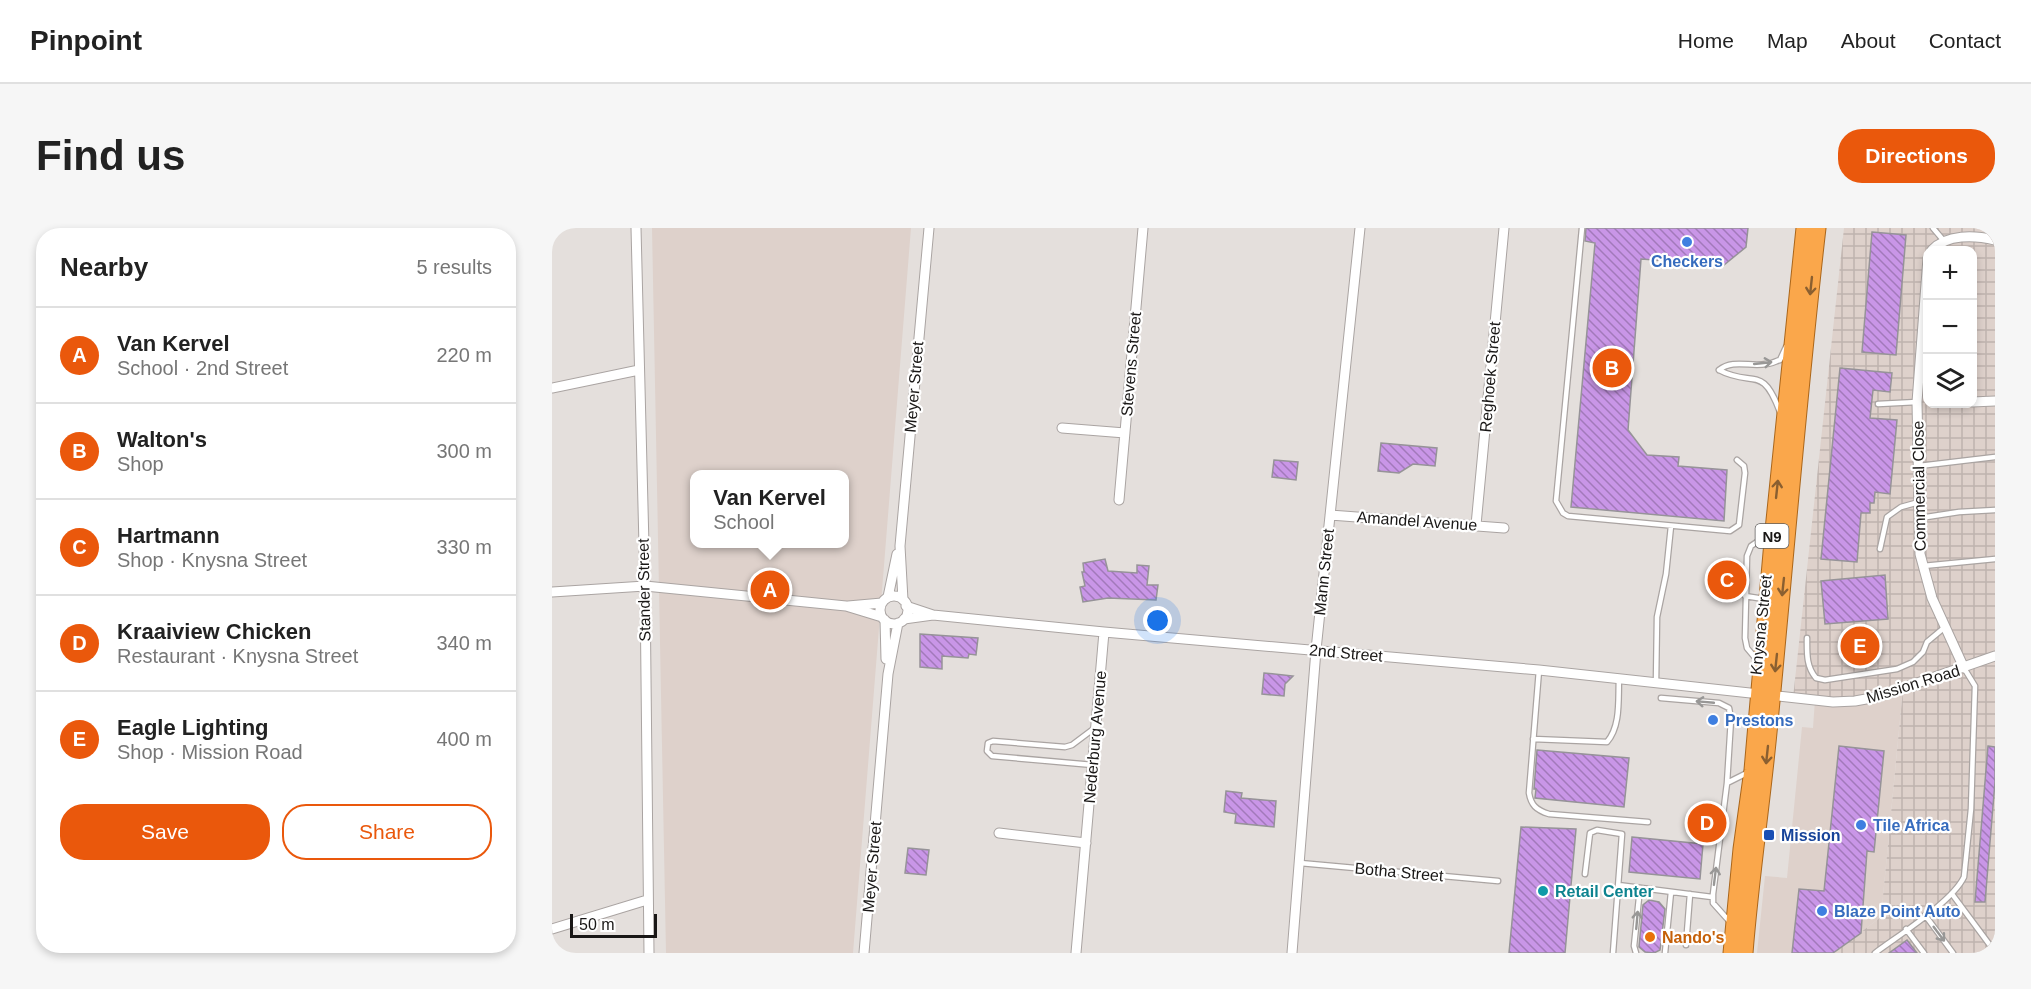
<!DOCTYPE html>
<meta charset="utf-8">
<style>
:root{--surface:#fff;--page:#f6f6f6;--text:#222;--muted:#767676;--line:#e0e0e0;--accent:#ea580c}
body{margin:0;font-family:Arial,sans-serif;background:var(--page);color:var(--text)}
.controls{position:absolute;right:18px;top:18px;display:grid;overflow:hidden;border-radius:12px;box-shadow:0 3px 9px #0003}
.controls button{width:54px;height:54px;display:grid;place-items:center;padding:0;border:0;border-bottom:2px solid var(--line);background:var(--surface);color:var(--text);font:30px sans-serif}
.scale{position:absolute;left:18px;bottom:15px;width:87px;box-sizing:border-box;padding-left:6px;border:3px solid #191716;border-top:0;font-size:16px;line-height:21px;white-space:nowrap;color:#191716;-webkit-text-stroke:4px #fff;paint-order:stroke}
.you{position:absolute;left:606px;top:393px;width:21px;height:21px;margin:-15px;border:4px solid #fff;border-radius:50%;background:#1a73e8;box-shadow:0 0 0 9px #1a73e833}
.badge{display:grid;place-items:center;width:39px;height:39px;border-radius:50%;background:var(--accent);color:#fff;font-size:20px;font-weight:700}
.pin{position:absolute;translate:-50% -50%;border:3px solid #fff;box-shadow:0 2px 6px #0006}
.popup{position:absolute;left:138px;top:242px;width:159px;height:78px;box-sizing:border-box;display:grid;place-content:center;border-radius:12px;background:var(--surface);filter:drop-shadow(0 2px 4px #0005);font-size:20px;white-space:nowrap;color:var(--muted)}
.popup b{font-size:22px;color:var(--text)}
.popup::after{content:'';position:absolute;left:50%;top:100%;margin-left:-12px;border:12px solid transparent;border-top-color:var(--surface)}
.list{margin:0;padding:0;list-style:none}
h2{display:flex;justify-content:space-between;align-items:center;height:78px;margin:0;padding:0 24px;font-size:26px}
h2 small{font-size:20px;font-weight:400;color:var(--muted)}
.list li{display:grid;grid-template-columns:39px 1fr auto;gap:18px;align-items:center;box-sizing:border-box;height:96px;padding:0 24px;border-top:2px solid var(--line)}
.list b{display:block;font-size:22px;white-space:nowrap}
.list p{margin:0;font-size:20px;white-space:nowrap;color:var(--muted)}
.list em{font-size:20px;font-style:normal;color:var(--muted)}
.actions{display:flex;gap:12px;padding:18px 24px}
.actions a{flex:1;padding:14px 0;border:2px solid var(--accent);border-radius:24px;text-align:center;font-size:21px;color:var(--accent)}
.actions .main{background:var(--accent);color:#fff}
.icon{flex:none;width:33px;height:33px;fill:none;stroke:currentColor;stroke-width:2;stroke-linecap:round;stroke-linejoin:round}
.map{position:relative;flex:none;width:1443px;height:725px;overflow:hidden;border-radius:24px}
header{display:flex;align-items:center;gap:36px;box-sizing:border-box;height:84px;padding:0 30px;background:var(--surface);border-bottom:2px solid var(--line)}
header strong{font-size:28px}
nav{display:flex;gap:33px;margin-inline-start:auto;font-size:21px}
.intro{display:flex;align-items:center;justify-content:space-between;box-sizing:border-box;height:144px;padding:0 36px}
h1{margin:0;font-size:42px}
.button{padding:15px 27px;border-radius:24px;background:var(--accent);color:#fff;font-size:21px;font-weight:700}
main{display:flex;gap:36px;padding:0 36px}
aside{flex:1;background:var(--surface);border-radius:24px;box-shadow:0 3px 9px #0003}
.map>svg:first-child{display:block}
.built{fill:#ded1cb;fill-rule:evenodd}
.industrial{fill:url(#industrial-grid);fill-rule:evenodd}
.building{fill:url(#building-back-hatch);stroke:#969398;stroke-width:1.5}
.lines{fill:none;stroke-linecap:round;stroke-linejoin:round}
.service-casing{stroke:#aaa4a2;stroke-width:7}
.minor-casing{stroke:#aaa4a2;stroke-width:11}
.trunk-casing{stroke:#aa661b;stroke-width:17}
.service{stroke:#fff;stroke-width:4.5}
.minor{stroke:#fff;stroke-width:9}
.trunk{stroke:#faa74b;stroke-width:15}
.oneway{stroke:#8a5f30}
.oneway2{stroke:#989796}
.shop-dot{fill:#3f7fe0;stroke:#fff;stroke-width:2}
.transit-dot{fill:#1a4fb4;stroke:#fff;stroke-width:2}
.culture-dot{fill:#0f9aa8;stroke:#fff;stroke-width:2}
.food-dot{fill:#e8710a;stroke:#fff;stroke-width:2}
.labels{text-anchor:middle;dominant-baseline:central;stroke-width:4.5;stroke-linejoin:round;paint-order:stroke}
.shield{fill:#fff;stroke:#5e5d5c;stroke-width:1.5}
.shield-label{font-size:15px;font-weight:bold;fill:#191716}
.shop-label{font-size:16px;font-weight:bold;fill:#366cbe;stroke:#fff;text-anchor:start}
.street-label{font-size:16px;fill:#191716;stroke:#fff}
.transit-label{font-size:16px;font-weight:bold;fill:#164399;stroke:#fff;text-anchor:start}
.culture-label{font-size:16px;font-weight:bold;fill:#0d838f;stroke:#fff;text-anchor:start}
.food-label{font-size:16px;font-weight:bold;fill:#c56008;stroke:#fff;text-anchor:start}
</style>
<header>
<strong>Pinpoint</strong>
<nav><a>Home</a><a>Map</a><a>About</a><a>Contact</a></nav>
</header>
<div class="intro"><h1>Find us</h1><a class="button">Directions</a></div>
<main>
<aside>
<h2>Nearby<small>5 results</small></h2>
<ul class="list">
<li><span class="badge">A</span><div><b>Van Kervel</b><p>School · 2nd Street</p></div><em>220 m</em></li>
<li><span class="badge">B</span><div><b>Walton's</b><p>Shop</p></div><em>300 m</em></li>
<li><span class="badge">C</span><div><b>Hartmann</b><p>Shop · Knysna Street</p></div><em>330 m</em></li>
<li><span class="badge">D</span><div><b>Kraaiview Chicken</b><p>Restaurant · Knysna Street</p></div><em>340 m</em></li>
<li><span class="badge">E</span><div><b>Eagle Lighting</b><p>Shop · Mission Road</p></div><em>400 m</em></li>
</ul>
<div class="actions"><a class="main">Save</a><a>Share</a></div>
</aside>
<div class="map">
<svg width="1443" height="725" viewBox="0 0 1443 725">
<defs>
<pattern id="industrial-grid" width="8" height="8" patternUnits="userSpaceOnUse" patternTransform="scale(1.5)"><rect width="8" height="8" fill="#ded1cb"/><path d="M0 4h8M4 0v8" fill="none" stroke="#beb3ae"/></pattern>
<pattern id="building-back-hatch" width="6" height="6" patternUnits="userSpaceOnUse" patternTransform="scale(1.5)"><rect width="6" height="6" fill="#c996e7"/><path d="M-1 5l2 2M0 0l6 6M5-1l2 2" fill="none" stroke="#a279ba"/></pattern>
</defs>
<rect width="100%" height="100%" fill="#e4dfdc"/>
<path class="built" d="M100 0H359L301 725H114ZM143 246H293V316H143Z
M1351 460 1329 689 1281 725H1205L1213 648 1235 650 1250 499 1261 500 1263 472Z"/>
<path class="industrial" d="M1292 0H1443V725H1281L1329 689 1351 461 1318 470H1241ZM1376 22H1420V176H1376Z"/>
<path class="building" d="M1034 0H1196L1194 19 1172 37 1089 31 1076 202 1095 227 1127 229 1126 238 1175 242 1172 293 1019 279 1043 15 1033 13Z
M1320 4 1354 7 1344 127 1310 124Z
M1288 140 1340 145 1338 164 1321 162 1318 190 1345 192 1338 266 1323 264 1322 275H1318V285H1309L1305 334 1269 331Z
M829 215 885 220 883 238 861 236 847 245 826 243Z
M722 232 746 234 744 252 720 249Z
M553 331 556 343 585 345V337L597 338 595 357H606L604 372 556 370 531 374 528 359 533 358 530 344H532L531 335Z
M1333 347 1336 391 1273 396 1269 353Z
M368 406 426 410 424 427 417 426 416 430 390 428V441L368 439Z
M712 445 741 448 733 456 732 468 710 466Z
M1287 518 1332 523 1322 624 1315 623 1309 705 1281 725H1240L1247 661 1272 663Z
M1436 518 1443 519V554L1433 674H1423Z
M985 522 1077 530 1072 579 983 570 984 561H982Z
M674 563 690 565 689 570 724 573 722 599 683 595 684 586 672 584Z
M969 599 1024 601 1013 725H957Z
M1080 609 1151 616 1148 651 1077 644Z
M356 620 377 622 374 647 353 645Z
M1097 672 1107 674 1113 681 1108 722 1102 725 1093 724 1087 719 1091 677Z
M1355 712 1365 725H1337Z"/>
<g class="lines">
<g class="service-casing">
<path id="service" d="M1030 0 1004 273 1011 285 1016 288 1178 303 1187 297 1193 245 1192 238 1185 232
M1381 0 1392 13
M1167 142C1181 131 1198 139 1214 136 1219 136 1224 133 1228 132L1234 119
M1167 142C1201 160 1210 135 1228 184
M1326 176 1365 174
M1367 238 1443 229
M1368 290 1407 284 1443 282
M1328 321 1335 289 1349 279 1367 274
M1371 338 1443 331
M1193 368 1212 371
M1255 410C1255 425 1254 438 1264 450L1273 452 1345 441 1361 434 1371 424 1375 414 1393 399
M1205 432 1195 420 1193 410 1195 328 1199 318 1218 305
M987 442 977 565C979 577 984 582 997 586L1096 594
M1104 455 1105 389 1114 346 1119 298
M1109 470 1167 475 1177 480 1179 491 1175 555
M981 511 1055 514C1069 498 1066 471 1067 451
M541 537 440 528 435 523 436 515 441 513 513 519 520 517 544 499
M748 635 946 653
M1033 646 1038 605 1045 602 1070 606 1061 725
M1066 657 1160 669
M1400 666 1443 724
M1373 687 1401 725
M1178 694 1161 675V666L1175 555 1197 544
M1354 701 1372 725
M1134 717 1138 666
M1084 725 1082 718 1088 660
M1113 725 1119 664
M1323 725C1347 707 1400 674 1412 649L1419 581 1423 458 1412 440"/>
</g>
<g class="minor-casing">
<path id="minor" d="M84 0 93 358 97 725
M1380 22C1395 6 1422 7 1443 12
M1376 30 1365 174 1368 326 1380 370 1412 440
M0 160 87 142
M1420 174 1443 173
M510 200 573 205
M567 272 591 0
M778 287 952 300
M924 297 952 0
M0 364 93 358 294 378 330 389
M328 382a14 14 0 1 1 28 0a14 14 0 1 1-28 0Z
M336 369 345 326
M351 372 348 318 377 0
M296 378 330 375
M354 378 381 387
M352 391 381 387 552 404 987 442 1281 474 1303 473 1325 469 1443 428
M333 392 334 431
M447 605 534 615
M0 701 95 672
M312 725 336 446 346 395
M524 725 552 404
M740 725 764 422 808 0"/>
</g>
<g class="trunk-casing">
<path id="trunk" d="M1179 725 1189 621 1200 542 1221 302 1252 0
M1193 725C1199 648 1211 571 1218 494 1234 329 1247 164 1266 0"/>
</g>
<use href="#service" class="service"/>
<use href="#minor" class="minor"/>
<use href="#trunk" class="trunk"/>
</g>
<defs><path id="oneway-shaft" d="M-6 0H5M1.5-3L5.5 0L1.5 3" fill="none" stroke-width="1.6" stroke-linecap="round" stroke-linejoin="round" transform="scale(1.5)"/></defs>
<g class="oneway">
<use href="#oneway-shaft" transform="translate(1259 58) rotate(96)"/>
<use href="#oneway-shaft" transform="translate(1225 261) rotate(-84)"/>
<use href="#oneway-shaft" transform="translate(1231 359) rotate(96)"/>
<use href="#oneway-shaft" transform="translate(1224 435) rotate(96)"/>
<use href="#oneway-shaft" transform="translate(1215 527) rotate(96)"/>
</g>
<g class="oneway2">
<use href="#oneway-shaft" transform="translate(1211 135) rotate(-6)"/>
<use href="#oneway-shaft" transform="translate(1153 474) rotate(-175)"/>
<use href="#oneway-shaft" transform="translate(1163 648) rotate(-83)"/>
<use href="#oneway-shaft" transform="translate(1085 692) rotate(-85)"/>
<use href="#oneway-shaft" transform="translate(1387 706) rotate(53)"/>
</g>
<g class="shop-dot">
<circle cx="1135" cy="14" r="6"/>
<circle cx="1161" cy="492" r="6"/>
<circle cx="1309" cy="597" r="6"/>
<circle cx="1270" cy="683" r="6"/>
</g>
<rect class="transit-dot" x="1211" y="601" width="12" height="12" rx="3"/>
<circle class="culture-dot" cx="991" cy="663" r="6"/>
<circle class="food-dot" cx="1098" cy="709" r="6"/>
<g class="labels">
<rect class="shield" x="1203.5" y="296" width="33" height="24" rx="4.5"/>
<g class="shield-label">
<text x="1220" y="308">N9</text>
</g>
<g class="shop-label">
<text x="1135" y="33" text-anchor="middle">Checkers</text>
<text x="1173" y="492">Prestons</text>
<text x="1321" y="597">Tile Africa</text>
<text x="1282" y="683">Blaze Point Auto</text>
</g>
<g class="street-label">
<text transform="translate(579 136) rotate(-85)">Stevens Street</text>
<text transform="translate(938 149) rotate(-85)">Reghoek Street</text>
<text transform="translate(362 159) rotate(-85)">Meyer Street</text>
<text transform="translate(1367 258) rotate(-91)">Commercial Close</text>
<text transform="translate(865 293) rotate(4)">Amandel Avenue</text>
<text transform="translate(772 344) rotate(-84)">Mann Street</text>
<text transform="translate(92 362) rotate(-91)">Stander Street</text>
<text transform="translate(1209 397) rotate(-84)">Knysna Street</text>
<text transform="translate(794 425) rotate(5)">2nd Street</text>
<text transform="translate(1361 456) rotate(-17)">Mission Road</text>
<text transform="translate(543 509) rotate(-85)">Nederburg Avenue</text>
<text transform="translate(320 639) rotate(-85)">Meyer Street</text>
<text transform="translate(847 644) rotate(5)">Botha Street</text>
</g>
<g class="transit-label">
<text x="1229" y="607">Mission</text>
</g>
<g class="culture-label">
<text x="1003" y="663">Retail Center</text>
</g>
<g class="food-label">
<text x="1110" y="709">Nando's</text>
</g>
</g>
</svg>
<div class="controls">
<button>+</button>
<button>−</button>
<button><svg class="icon" aria-label="layers" viewBox="0 0 24 24"><path d="M12 4l9 5-9 5-9-5zM3 14l9 5 9-5"/></svg></button>
</div>
<div class="scale">50 m</div>
<div class="you"></div>
<div class="pin badge" style="left:218px;top:362px">A</div>
<div class="popup"><b>Van Kervel</b>School</div>
<div class="pin badge" style="left:1060px;top:140px">B</div>
<div class="pin badge" style="left:1175px;top:352px">C</div>
<div class="pin badge" style="left:1155px;top:595px">D</div>
<div class="pin badge" style="left:1308px;top:418px">E</div>
</div>
</main>
